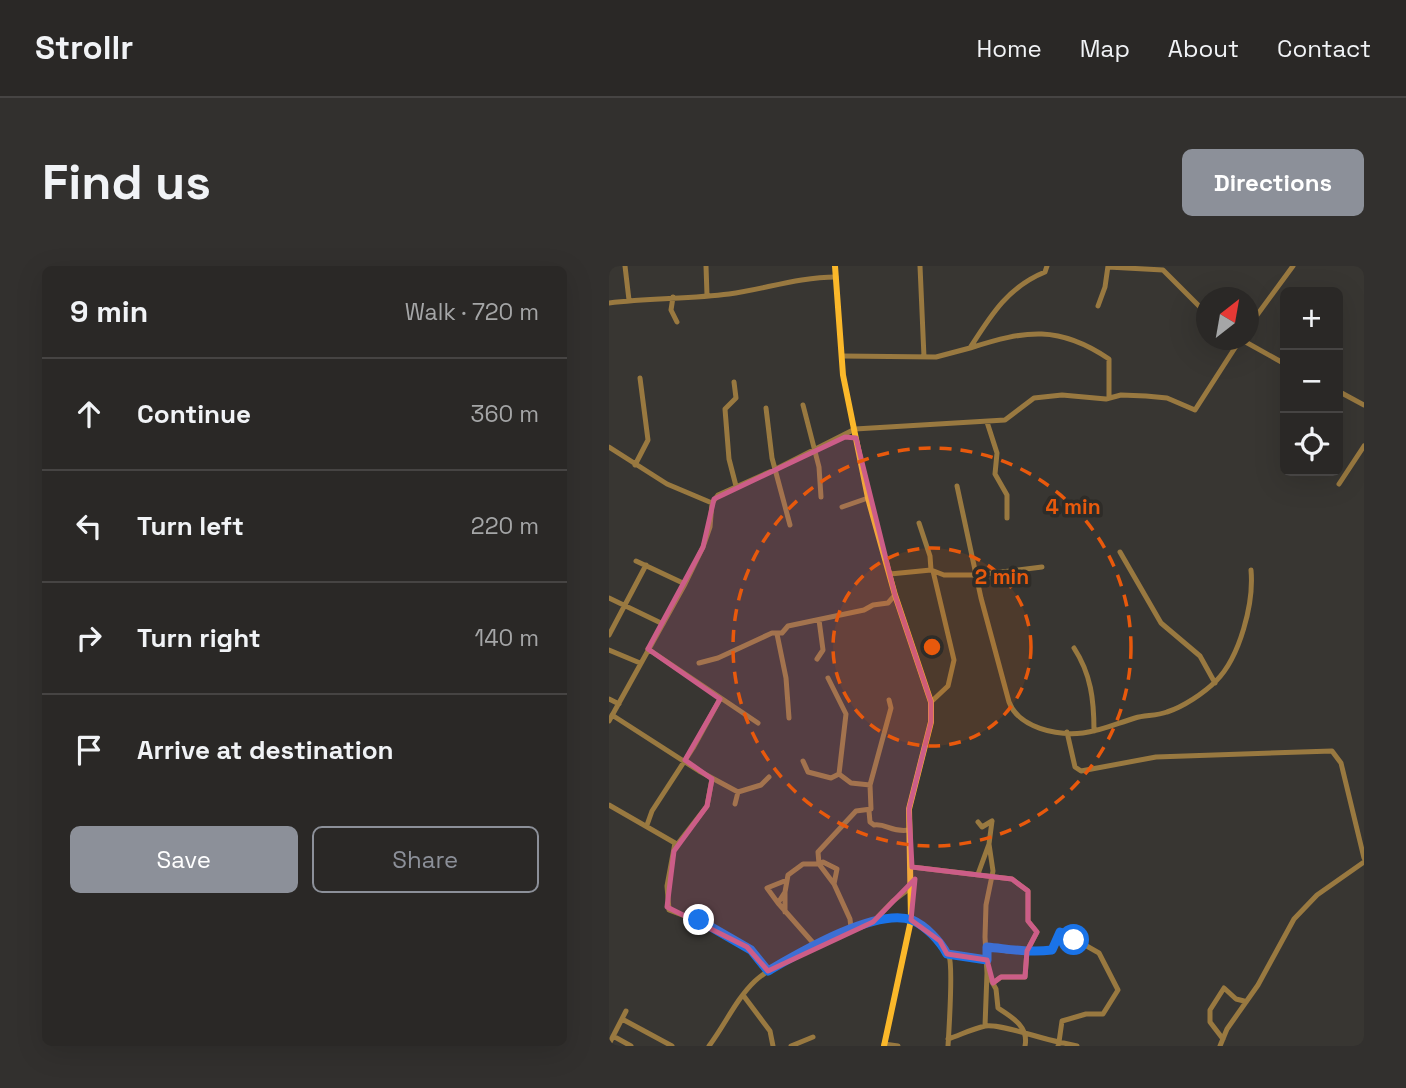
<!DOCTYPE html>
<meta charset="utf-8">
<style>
:root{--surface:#2a2826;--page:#32302e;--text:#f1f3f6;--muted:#a5a6a7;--line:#464443;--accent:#8c9099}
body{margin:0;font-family:"Space Grotesk",sans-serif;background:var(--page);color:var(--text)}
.controls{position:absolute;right:21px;top:21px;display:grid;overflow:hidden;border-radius:10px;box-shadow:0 7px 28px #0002}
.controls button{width:63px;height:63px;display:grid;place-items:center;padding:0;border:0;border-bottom:2px solid var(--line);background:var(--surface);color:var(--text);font:35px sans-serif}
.compass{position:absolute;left:587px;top:21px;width:63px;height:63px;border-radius:50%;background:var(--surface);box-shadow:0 7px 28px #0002;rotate:31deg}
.stop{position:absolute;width:21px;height:21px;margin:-16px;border:5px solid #1a73e8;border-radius:50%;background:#fff}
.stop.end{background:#1a73e8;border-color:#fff;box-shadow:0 2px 7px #0008}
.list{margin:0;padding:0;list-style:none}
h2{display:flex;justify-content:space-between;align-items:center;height:91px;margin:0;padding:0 28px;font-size:30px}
h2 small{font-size:23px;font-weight:400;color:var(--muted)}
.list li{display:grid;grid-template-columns:46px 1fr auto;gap:21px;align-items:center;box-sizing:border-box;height:112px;padding:0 28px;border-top:2px solid var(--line)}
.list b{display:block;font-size:26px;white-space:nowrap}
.list em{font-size:23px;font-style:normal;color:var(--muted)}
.actions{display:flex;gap:14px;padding:21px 28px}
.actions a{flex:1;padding:16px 0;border:2px solid var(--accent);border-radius:10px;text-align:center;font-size:24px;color:var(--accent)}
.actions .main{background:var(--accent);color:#fff}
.icon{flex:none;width:38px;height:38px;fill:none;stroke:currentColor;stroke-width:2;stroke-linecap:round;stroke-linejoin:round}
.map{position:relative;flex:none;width:755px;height:780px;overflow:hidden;border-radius:10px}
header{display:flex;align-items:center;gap:42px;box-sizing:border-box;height:98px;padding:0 35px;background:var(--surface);border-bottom:2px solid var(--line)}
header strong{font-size:33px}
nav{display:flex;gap:38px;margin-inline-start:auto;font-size:24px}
.intro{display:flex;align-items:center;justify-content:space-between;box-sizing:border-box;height:168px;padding:0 42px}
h1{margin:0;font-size:49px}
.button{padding:18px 32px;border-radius:10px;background:var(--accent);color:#fff;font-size:24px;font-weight:700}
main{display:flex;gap:42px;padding:0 42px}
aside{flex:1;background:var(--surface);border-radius:10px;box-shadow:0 7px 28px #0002}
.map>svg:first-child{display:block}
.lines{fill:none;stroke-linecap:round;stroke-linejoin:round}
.minor{stroke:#997940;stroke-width:5}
.major{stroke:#fbb82a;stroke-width:6}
.route{stroke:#1a73e8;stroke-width:9}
.marked{fill:#cc5d88;fill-opacity:0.2;stroke:#cc5d88;stroke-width:5;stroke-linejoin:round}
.ring{fill:none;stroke:#e8590c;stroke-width:3.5;stroke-dasharray:12 9}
.centre{fill:#e8590c;stroke:#2e2c28;stroke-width:3.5}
.ring-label{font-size:21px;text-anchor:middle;font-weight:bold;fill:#e8590c;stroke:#2e2c28;stroke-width:7;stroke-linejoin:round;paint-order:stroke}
</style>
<header>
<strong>Strollr</strong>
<nav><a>Home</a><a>Map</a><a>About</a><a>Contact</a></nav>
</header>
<div class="intro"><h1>Find us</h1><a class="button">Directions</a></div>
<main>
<aside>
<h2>9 min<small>Walk · 720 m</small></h2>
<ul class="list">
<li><svg class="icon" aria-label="ahead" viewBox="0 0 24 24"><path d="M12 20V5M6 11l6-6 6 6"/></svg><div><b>Continue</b></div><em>360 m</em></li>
<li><svg class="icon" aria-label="left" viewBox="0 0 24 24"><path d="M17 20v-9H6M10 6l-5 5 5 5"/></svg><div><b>Turn left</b></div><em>220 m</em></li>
<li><svg class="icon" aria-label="right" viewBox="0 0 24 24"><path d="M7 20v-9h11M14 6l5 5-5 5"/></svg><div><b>Turn right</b></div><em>140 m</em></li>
<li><svg class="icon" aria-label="arrive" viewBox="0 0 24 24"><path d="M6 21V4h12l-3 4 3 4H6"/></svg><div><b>Arrive at destination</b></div></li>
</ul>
<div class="actions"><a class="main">Save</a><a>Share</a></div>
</aside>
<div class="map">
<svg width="755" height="780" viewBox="0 0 755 780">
<rect width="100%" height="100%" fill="#383632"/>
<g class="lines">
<path class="minor" d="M16 0 20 34
M97 0 98 29
M311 0 315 91
M499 1 554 4 598 48
M64 31 62 44 68 56
M0 37C40 32 81 33 120 28 156 23 190 11 227 11
M489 40 496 21 499 0
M640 60 684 0
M633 74 676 98
M361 82C417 64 450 59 500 93V132
M233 90 327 91 361 82C382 49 399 21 436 6L438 0
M125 116 127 132 116 143 120 193 127 220
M729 125 755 139
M194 139 210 201 212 231
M157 142 163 192 181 259
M378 156 388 187 386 208 398 229V252
M0 181 58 218 103 237
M26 199 39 174 31 112
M730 218 755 180
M348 220 372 332 400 436C410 462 448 470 474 467 492 465 509 457 526 452 536 449 547 450 558 446 574 441 595 427 607 415 631 391 645 337 642 304
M233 241 259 232
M310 257 321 290 322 304
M511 286 552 357 591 390 606 417
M27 295 76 318
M281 308 322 304 335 309H367L433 301
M0 332 54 358
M168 368 177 412 180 452
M0 369 37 299
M465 382C482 408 485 434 485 465
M39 383 149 457
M0 384 31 397
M208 393 214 384 210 354
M90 397 109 392 163 367H173L179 360 255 344 264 339 279 337 286 329
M219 412 237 448 230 508 242 517 261 519
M0 433 10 438
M322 436 339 420 345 394 324 305
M3 449 90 505 129 526 152 519 160 511
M0 455 76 318 94 281 101 261 103 237 109 229 165 204 246 163 396 154 425 132 453 129 497 133 512 129 537 130 558 132 586 144 631 74
M458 466 466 501 472 505 547 491 723 485 732 497 755 592
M194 495 199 506 222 512 230 508
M126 538 129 526
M0 539 66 577 58 620 60 644 105 661 142 684 159 705
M260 545 261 556 265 559C277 557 283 567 300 564
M369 556 373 561 383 555
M38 559 43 545 84 482 111 433
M380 578 384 605 377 639 376 671 378 707 387 723 389 742C403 751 420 761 416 780
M67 580 98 540 103 513
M303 601 403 613 419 625V655L428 666 418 685 416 711H392L384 717
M369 608 380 578 383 555
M176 626V646
M169 637 158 622 178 614
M264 656 284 635 304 620
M242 662 241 653 225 618 228 603 214 596 210 598 209 586 247 545 262 543 261 519 282 442 280 434
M206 679 169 637 176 626 179 609 194 598H210L225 618
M338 688 378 694
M134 729 161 765 164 780
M13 753 63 780
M376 760 378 707
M4 770 22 780
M339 773C351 769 363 763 376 760 390 757 432 773 450 776L453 755 477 748H494L509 724 490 687 453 666 443 684 398 685 378 681
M614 773 601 756V744L615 722 627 733 635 735
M0 778 17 745
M275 778 289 780
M100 780C116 759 127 733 146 715 171 692 268 643 302 654 316 659 334 676 340 690 344 700 340 764 339 780
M182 780 204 771
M449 780 450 776 468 780
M611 780 618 763 649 719 685 653 708 629 755 596"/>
<path class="major" d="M226 0 234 109 259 232 286 329 322 436V456L300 543 302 654 275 780"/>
</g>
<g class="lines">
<path class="route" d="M90 654 142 684 159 705C190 687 267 641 303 654 317 660 331 675 338 688L378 694V681C400 683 420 687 443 684L451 666 465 674"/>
</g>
<path class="marked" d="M236 171 247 172 286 329 322 436V456L300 543 303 601 403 613 419 625V655L428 666 418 685 416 711H392L384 717 378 694 338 688 331 675 302 654 306 613 264 656 159 705 138 681 58 641 65 585 98 540 103 513 76 494 111 433 39 383 94 281 105 233Z"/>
<circle cx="323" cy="381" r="99" fill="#e8590c" fill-opacity=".12"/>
<g class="ring">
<circle cx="323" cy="381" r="99"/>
<circle cx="323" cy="381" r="199"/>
</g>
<circle cx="323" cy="381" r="10" class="centre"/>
<g class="ring-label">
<text x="464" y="248">4 min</text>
<text x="393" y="318">2 min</text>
</g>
</svg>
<div class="controls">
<button>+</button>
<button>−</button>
<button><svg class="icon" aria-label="locate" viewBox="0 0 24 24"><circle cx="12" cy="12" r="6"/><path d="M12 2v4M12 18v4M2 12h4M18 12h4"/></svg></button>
</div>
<svg class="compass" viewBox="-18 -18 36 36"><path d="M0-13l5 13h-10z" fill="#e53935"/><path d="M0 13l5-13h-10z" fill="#a5a6a7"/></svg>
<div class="stop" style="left:465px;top:674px"></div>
<div class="stop end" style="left:90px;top:654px"></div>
</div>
</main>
